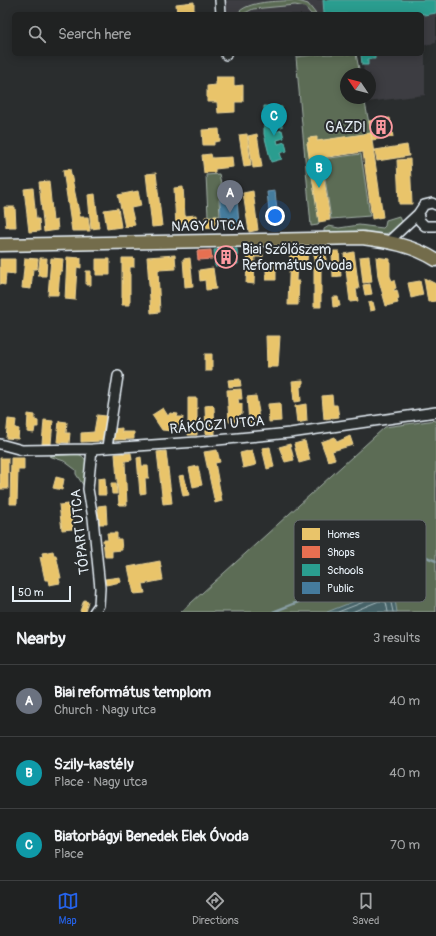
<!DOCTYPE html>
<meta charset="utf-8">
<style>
:root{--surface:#202222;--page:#2d2f2f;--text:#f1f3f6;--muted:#a2a4a5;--line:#3d3f40;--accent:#2563eb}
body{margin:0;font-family:Pangolin,sans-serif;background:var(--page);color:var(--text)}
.compass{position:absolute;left:340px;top:68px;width:36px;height:36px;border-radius:50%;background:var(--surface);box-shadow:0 2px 10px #0003;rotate:305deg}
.scale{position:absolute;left:12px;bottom:10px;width:59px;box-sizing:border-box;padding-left:4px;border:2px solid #e8f1f8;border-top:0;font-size:11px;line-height:14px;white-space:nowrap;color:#e8f1f8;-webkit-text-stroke:3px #2a2d2e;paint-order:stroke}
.you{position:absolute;left:275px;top:216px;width:14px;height:14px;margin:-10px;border:3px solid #fff;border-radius:50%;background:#1a73e8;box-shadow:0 0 0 6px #1a73e833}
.badge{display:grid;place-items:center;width:26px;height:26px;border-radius:50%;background:var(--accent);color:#fff;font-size:13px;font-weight:700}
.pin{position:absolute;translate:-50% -33px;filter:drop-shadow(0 1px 2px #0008)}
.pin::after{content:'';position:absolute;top:21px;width:14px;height:12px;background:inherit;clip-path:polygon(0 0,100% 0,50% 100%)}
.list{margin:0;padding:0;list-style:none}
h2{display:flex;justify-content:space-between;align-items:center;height:52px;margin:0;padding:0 16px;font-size:17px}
h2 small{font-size:13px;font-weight:400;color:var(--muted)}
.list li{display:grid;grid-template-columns:26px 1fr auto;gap:12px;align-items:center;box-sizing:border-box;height:72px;padding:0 16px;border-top:1px solid var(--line)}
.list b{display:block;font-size:15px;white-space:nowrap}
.list p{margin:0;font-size:13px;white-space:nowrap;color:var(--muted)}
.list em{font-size:13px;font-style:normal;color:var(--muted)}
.icon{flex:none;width:22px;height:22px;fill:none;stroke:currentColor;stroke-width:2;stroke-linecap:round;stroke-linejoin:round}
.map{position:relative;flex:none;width:436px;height:612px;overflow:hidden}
.search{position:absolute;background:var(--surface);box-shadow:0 2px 10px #0003;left:12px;right:12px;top:12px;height:44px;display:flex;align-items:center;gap:10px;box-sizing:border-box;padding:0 14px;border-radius:6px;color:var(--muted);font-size:15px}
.sheet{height:268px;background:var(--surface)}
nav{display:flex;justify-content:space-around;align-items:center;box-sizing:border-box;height:56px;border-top:1px solid var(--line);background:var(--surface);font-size:11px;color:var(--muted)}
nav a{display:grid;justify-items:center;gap:2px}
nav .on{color:var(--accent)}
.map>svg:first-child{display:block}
.built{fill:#3d3d42}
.green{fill:#5b6c55;stroke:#a2aea6}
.water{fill:#466467;stroke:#879ca1}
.homes{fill:#e9c46a;stroke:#e9d295}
.shops{fill:#e76f51;stroke:#e79683}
.schools{fill:#2a9d8f;stroke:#63b6ae}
.public{fill:#457b9d;stroke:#769eb8}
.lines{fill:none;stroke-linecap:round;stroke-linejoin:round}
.shore{stroke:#a7b9be;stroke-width:1}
.stream{stroke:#879ca1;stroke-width:2.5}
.minor-casing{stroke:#e8f1f8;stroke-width:12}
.major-casing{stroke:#e8f1f8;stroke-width:15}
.minor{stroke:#2a2d2e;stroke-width:9}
.major{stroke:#736c4b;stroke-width:12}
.labels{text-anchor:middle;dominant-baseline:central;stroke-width:4;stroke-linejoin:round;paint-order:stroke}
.poi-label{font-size:14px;fill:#e8f1f8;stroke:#2a2d2e;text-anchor:end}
.street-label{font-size:14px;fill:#e8f1f8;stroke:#2a2d2e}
.key{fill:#2a2d2e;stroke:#63686b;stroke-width:1}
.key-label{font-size:11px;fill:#e8f1f8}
</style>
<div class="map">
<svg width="436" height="612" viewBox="0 0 436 612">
<rect width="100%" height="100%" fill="#2a2d2e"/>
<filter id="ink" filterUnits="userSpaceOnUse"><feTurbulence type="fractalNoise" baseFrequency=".025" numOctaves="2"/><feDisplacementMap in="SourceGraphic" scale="8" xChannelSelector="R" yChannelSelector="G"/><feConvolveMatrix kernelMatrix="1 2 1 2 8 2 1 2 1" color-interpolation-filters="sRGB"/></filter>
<g filter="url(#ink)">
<path class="built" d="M225 0H436V43L425 45V95L367 102V98H370V74H364L362 54H422V14H227Z"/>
<path class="green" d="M295 0 308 4 316 14H311L305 7 295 5 253 9 243 14H237C248 0 277 2 295 0Z
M323 54H356L360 74H346V98H364L371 133 307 143 319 222 318 225 311 226 296 57Z
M361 154 370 216 331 219 322 159Z
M219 174 223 193 219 200 220 216H208L206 175Z
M399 216 402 226 394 231 385 234 365 231 324 232V229L329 226 339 228 359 225 383 228 385 226 386 220Z
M436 420V612H181L385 427Z
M78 454C92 459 86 476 85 488L76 474V470L64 461 49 456Z"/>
<path class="water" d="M378 592 394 594 397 612H327Z"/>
<path class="homes" d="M194 2V14H177L176 4Z
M216 77H234V86L243 85V102H235V112L218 113 217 102H207V86L216 85Z
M390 118 393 137 372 140 369 121Z
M219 129 220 141 214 142V145H203L202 130Z
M371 133 383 217 372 219 363 152 321 158 330 220 319 222 307 143 309 142 308 138 317 137V141Z
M247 134 251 166 244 167 239 135Z
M257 134 262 167 253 168 248 136Z
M407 145 409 156 377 161 375 150Z
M211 154 212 158 232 157 233 167 215 169V172L204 173 202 155Z
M410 159 412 204H399L397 160Z
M70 169 80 217H88L90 231H72L63 170Z
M156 173 162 226 152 227 146 174Z
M49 181 53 221 57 220 58 230 44 232 39 182Z
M183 187 185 216 196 215 197 225 176 227 174 188Z
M33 188 36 219H39L40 231 29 232 24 189Z
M138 191 141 206 131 208 135 225 125 227 118 195Z
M253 191 258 230 249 232 243 193Z
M95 194 99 228 91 229 88 195Z
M4 207H15L16 227H6Z
M118 208 121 227 107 229 104 210Z
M217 216V228H205V217Z
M248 248 263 249V257H255L254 284 246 283Z
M290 250H308L307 261H297L296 281H299L298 305H288Z
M314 251H326V262H321V307H314Z
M332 251H339L341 276 333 277Z
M354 252 359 289H356L358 301 350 302 344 254Z
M175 255 176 269 158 270 160 312 151 313 147 257Z
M369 256 372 282 363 283 360 257Z
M67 257 81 258V268L77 267 75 300 65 299Z
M376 257 390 259V276L392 281 394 280 396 288 394 289V291L397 290 399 299 397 300 398 303 386 306 378 277Z
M25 258 38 259 37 269H33L31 289 22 288Z
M40 258H47L46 276H38Z
M51 258 63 259 62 271H60L58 295H48Z
M122 258H134V267H130V305H122Z
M190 258 193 286 185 287 183 259Z
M0 259H15V274L6 273 5 285 0 284Z
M96 259H110V275H96Z
M266 265H276V280H266Z
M213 268 216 289 206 290 205 280 200 281 199 270Z
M86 271H91V285H86Z
M424 278 436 284V301L428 302Z
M420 281 423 295 411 298 408 283Z
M370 284 372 294 365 295 363 285Z
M332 297H338L340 306 333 307Z
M373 302 375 310 370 311 368 303Z
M266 336H280L278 367H267Z
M205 354H212V371H205Z
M240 379 241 386 229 387 228 380Z
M303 380V386L300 387 301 401 294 402 292 381Z
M241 389 242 399H238L239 404H242V414L239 415V422H229L227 390Z
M332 395 333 405H337L339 417 324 419 322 396Z
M256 396 259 412H258L259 423 249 424 247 397Z
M188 398H197V435H188Z
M280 403 281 421 269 422 268 404Z
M306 404 307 421 297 423 295 406Z
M212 405 214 407 215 434H206L205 406Z
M163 408 168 416 170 413 178 414 177 417H183L181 432 162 430 152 415Z
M28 414 35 415V420L38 421V427H35L34 433 27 432Z
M97 415 106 416 102 441 81 442V433L94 432Z
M8 419 16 420 15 428 19 429 18 439 6 438Z
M44 420 53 421 51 444H42Z
M59 421 67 422 66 433H70L69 443 57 442Z
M122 428V432H134V439L113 440V429Z
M350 436 353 445 332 451 335 459 328 461 321 442 335 437 337 442Z
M305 441 310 460 299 463 294 444Z
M290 444 294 460 285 462 279 447Z
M270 447 274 467 267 469 262 448Z
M217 450 220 462 215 463 222 501 215 503 204 452Z
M252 450 256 465 243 468 240 453Z
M166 451 172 503 163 504 157 452Z
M131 453 132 460 125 461 127 505H119L115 454Z
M141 457 142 466H148L149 478H145L146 493 140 494 137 458Z
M0 458H8V489H0Z
M11 458H24V470H18L17 504H10Z
M198 466 202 485 193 487 189 468Z
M184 475 189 495 183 496 179 476Z
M56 477 64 479 62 490 53 488Z
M105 478 106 495H98V479Z
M111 483H116L117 494H112Z
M69 504 73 529 62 530 59 505Z
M106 505 107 524H99L98 506Z
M107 533H117V539H121L122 550 112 551V557H105L103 540H108Z
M53 551 54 555H56L61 578H59L60 583 49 585 48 580H45L40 557H43L42 553Z
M160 561 163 580 143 584 145 593 134 594 128 567Z
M120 577 121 582 106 585 105 579Z
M84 600 88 601 85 612H82L80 611Z"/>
<path class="shops" d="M211 250 212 259 198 260 197 251Z"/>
<path class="schools" d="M323 0H436V13L425 15V14H324Z
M361 54H375V59H368V65H362Z
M264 106 282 107V114H275V118H282V127H275V132L282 130 284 138 277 140 278 144 285 142 287 151 280 153 282 159 271 162 264 134Z
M237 249 238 264 215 266 214 250Z"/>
<path class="public" d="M275 191 278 220 270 221 267 192Z
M230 193 237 199 239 225 227 228 222 227 220 200 224 194Z"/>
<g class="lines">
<path class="shore" d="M338 612 379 596 390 598 393 612
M352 612 379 601 386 602 388 612"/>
<path class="stream" d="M273 612 419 554 436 561"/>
<g class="minor-casing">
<path id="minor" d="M220 0 221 14
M226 54V55
M436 205 432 203 424 205 418 214 420 221 425 226H436
M388 242 418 214
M0 444 22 450 92 449 197 442 290 433 436 412
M107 447 118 376
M92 449 88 489 93 518 100 588 99 605 94 612"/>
</g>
<g class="major-casing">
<path id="major" d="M0 245 362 238C388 241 414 246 436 260"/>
</g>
<use href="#minor" class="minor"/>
<use href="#major" class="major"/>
</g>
</g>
<defs>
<g id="building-ring" transform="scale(1.15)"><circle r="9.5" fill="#2a2d2e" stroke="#ff9aa2" stroke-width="1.5"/><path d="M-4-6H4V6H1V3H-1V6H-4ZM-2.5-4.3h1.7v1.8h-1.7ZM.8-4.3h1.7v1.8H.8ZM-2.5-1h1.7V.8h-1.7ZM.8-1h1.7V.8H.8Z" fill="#ff9aa2"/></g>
</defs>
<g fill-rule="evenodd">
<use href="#building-ring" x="381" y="127"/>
<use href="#building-ring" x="226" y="257"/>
</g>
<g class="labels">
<g class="poi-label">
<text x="366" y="127">GAZDI</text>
<text x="242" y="249" text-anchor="start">Biai Szőlőszem<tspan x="242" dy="16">Református Óvoda</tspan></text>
</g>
<g class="street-label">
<text transform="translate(208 226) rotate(-1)">NAGY UTCA</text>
<text transform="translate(217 425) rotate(-5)">RÁKÓCZI UTCA</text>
<text transform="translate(80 532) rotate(-96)">TÓPART UTCA</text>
</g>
</g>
<rect x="294" y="520" width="132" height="82" rx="6" class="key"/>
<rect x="302" y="528" width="18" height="12" fill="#e9c46a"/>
<rect x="302" y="546" width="18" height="12" fill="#e76f51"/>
<rect x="302" y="564" width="18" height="12" fill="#2a9d8f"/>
<rect x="302" y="582" width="18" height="12" fill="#457b9d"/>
<g class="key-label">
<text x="327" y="538">Homes</text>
<text x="327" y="556">Shops</text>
<text x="327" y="574">Schools</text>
<text x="327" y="592">Public</text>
</g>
</svg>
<svg class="compass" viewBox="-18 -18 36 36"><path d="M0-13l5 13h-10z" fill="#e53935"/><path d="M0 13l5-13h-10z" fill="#a2a4a5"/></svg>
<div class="scale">50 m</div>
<div class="you"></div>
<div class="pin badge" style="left:230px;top:213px;background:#6b7280">A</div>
<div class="pin badge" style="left:319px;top:188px;background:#0f9aa8">B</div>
<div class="pin badge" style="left:274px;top:136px;background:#0f9aa8">C</div>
<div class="search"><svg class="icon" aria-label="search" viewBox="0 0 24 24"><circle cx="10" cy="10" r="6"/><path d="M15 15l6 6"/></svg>Search here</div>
</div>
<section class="sheet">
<h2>Nearby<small>3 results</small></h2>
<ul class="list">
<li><span class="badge" style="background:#6b7280">A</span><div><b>Biai református templom</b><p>Church · Nagy utca</p></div><em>40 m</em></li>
<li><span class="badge" style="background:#0f9aa8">B</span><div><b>Szily-kastély</b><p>Place · Nagy utca</p></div><em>40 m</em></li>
<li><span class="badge" style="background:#0f9aa8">C</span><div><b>Biatorbágyi Benedek Elek Óvoda</b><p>Place</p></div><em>70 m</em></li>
</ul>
</section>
<nav>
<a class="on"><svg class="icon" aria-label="map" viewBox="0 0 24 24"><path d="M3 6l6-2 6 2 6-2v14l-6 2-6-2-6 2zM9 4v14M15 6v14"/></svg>Map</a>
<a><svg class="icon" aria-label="directions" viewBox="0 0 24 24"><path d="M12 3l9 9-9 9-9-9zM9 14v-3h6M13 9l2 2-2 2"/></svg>Directions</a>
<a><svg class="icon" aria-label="saved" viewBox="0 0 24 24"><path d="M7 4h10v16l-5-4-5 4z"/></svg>Saved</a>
</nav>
